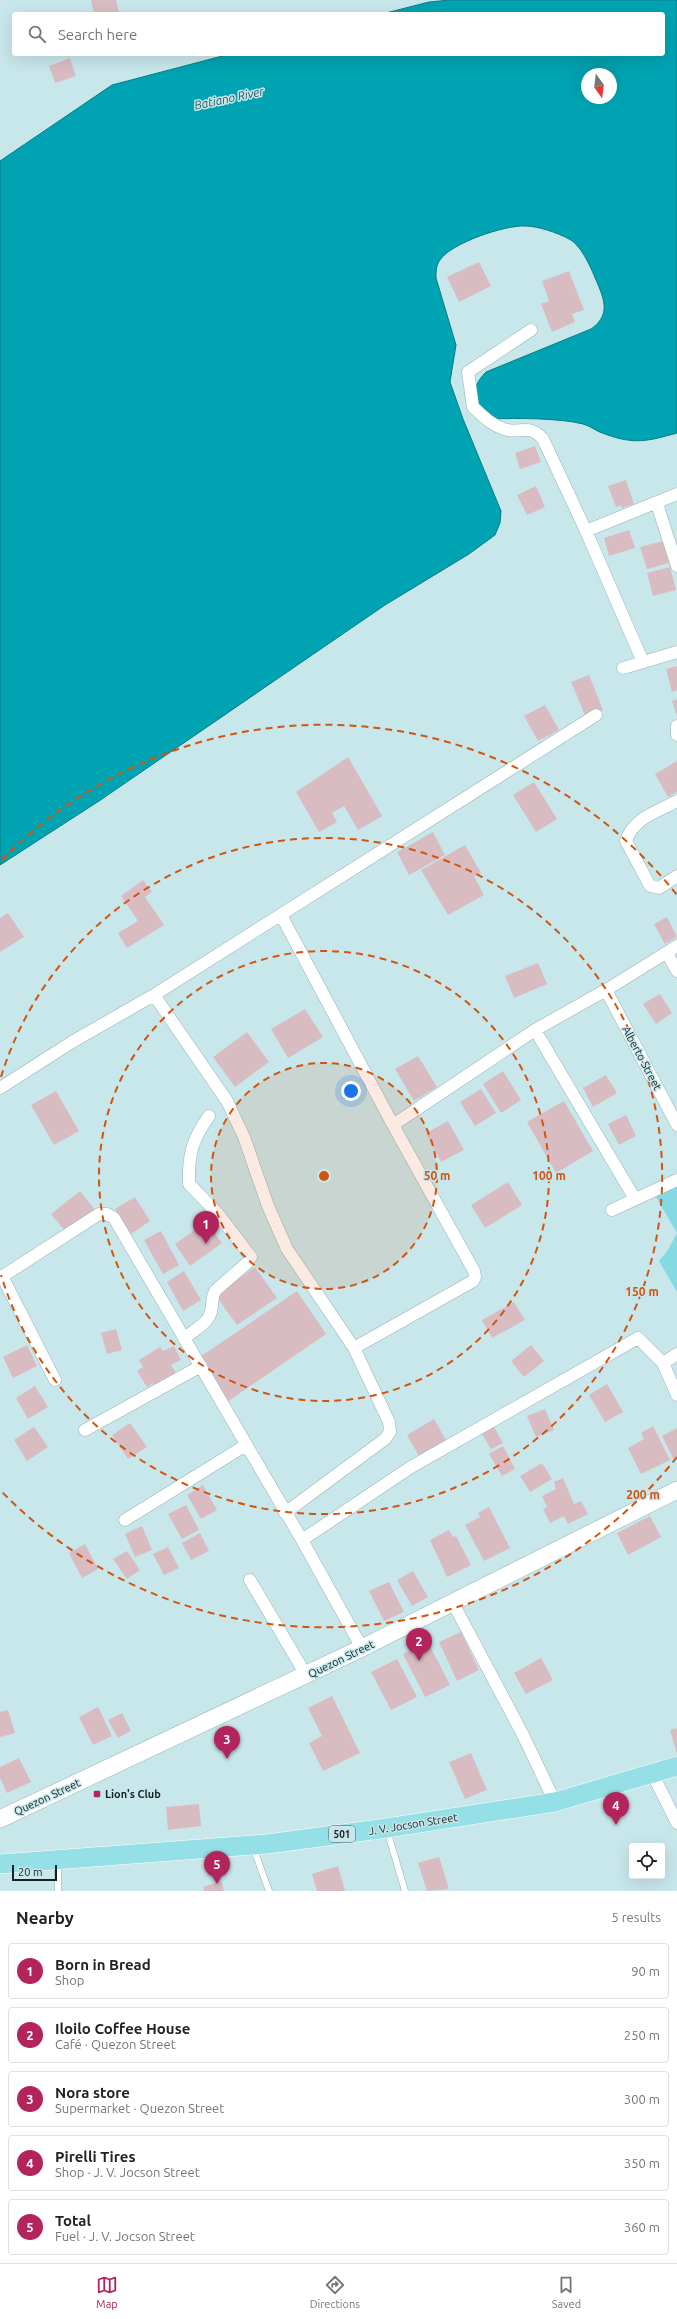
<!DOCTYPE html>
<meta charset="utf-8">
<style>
:root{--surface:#fff;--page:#f2f2f2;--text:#222;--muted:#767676;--line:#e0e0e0;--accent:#b2245b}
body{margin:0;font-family:Ubuntu,sans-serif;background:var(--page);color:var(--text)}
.controls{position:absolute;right:12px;bottom:12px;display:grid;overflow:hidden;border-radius:4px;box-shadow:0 4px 16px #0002}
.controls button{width:36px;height:36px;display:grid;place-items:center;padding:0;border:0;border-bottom:1px solid var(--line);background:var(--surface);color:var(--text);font:20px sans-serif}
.compass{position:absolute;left:581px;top:68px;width:36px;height:36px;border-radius:50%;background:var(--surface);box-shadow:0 4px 16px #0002;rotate:166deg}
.scale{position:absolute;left:12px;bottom:10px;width:45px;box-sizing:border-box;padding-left:4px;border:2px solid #162223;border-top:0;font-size:11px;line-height:14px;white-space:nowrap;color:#162223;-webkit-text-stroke:3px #c8e7eb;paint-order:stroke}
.you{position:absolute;left:351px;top:1091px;width:14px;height:14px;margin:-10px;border:3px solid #fff;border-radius:50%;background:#1a73e8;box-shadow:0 0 0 6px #1a73e833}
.badge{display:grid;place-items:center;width:26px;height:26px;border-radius:50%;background:var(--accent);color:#fff;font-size:13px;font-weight:700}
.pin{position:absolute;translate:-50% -33px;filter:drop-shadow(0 1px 2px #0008)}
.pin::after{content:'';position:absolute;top:21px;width:14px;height:12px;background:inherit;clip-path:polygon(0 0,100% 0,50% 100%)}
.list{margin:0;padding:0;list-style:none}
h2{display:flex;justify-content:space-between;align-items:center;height:52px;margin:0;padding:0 16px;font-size:17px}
h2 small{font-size:13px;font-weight:400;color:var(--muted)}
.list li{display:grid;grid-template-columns:26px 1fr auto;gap:12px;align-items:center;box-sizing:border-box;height:56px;margin:0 8px 8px;padding:0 8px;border:1px solid var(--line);border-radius:4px}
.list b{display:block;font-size:15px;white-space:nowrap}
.list p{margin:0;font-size:13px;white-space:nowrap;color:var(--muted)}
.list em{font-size:13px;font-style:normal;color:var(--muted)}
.icon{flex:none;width:22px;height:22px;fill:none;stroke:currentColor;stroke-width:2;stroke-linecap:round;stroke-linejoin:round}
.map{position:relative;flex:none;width:677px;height:1891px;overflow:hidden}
.search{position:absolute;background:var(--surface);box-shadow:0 4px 16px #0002;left:12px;right:12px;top:12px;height:44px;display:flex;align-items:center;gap:10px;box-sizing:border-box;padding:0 14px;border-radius:4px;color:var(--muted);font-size:15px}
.sheet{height:372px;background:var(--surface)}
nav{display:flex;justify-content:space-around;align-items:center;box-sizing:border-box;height:56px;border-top:1px solid var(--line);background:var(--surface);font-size:11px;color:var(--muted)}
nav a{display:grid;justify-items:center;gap:2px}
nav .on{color:var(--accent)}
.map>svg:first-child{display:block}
.green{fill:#84d9e3}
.water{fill:#00a3b2;stroke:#077c87;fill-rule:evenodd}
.building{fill:#d8bcc2}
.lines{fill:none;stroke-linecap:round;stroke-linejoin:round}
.service-casing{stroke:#96b3b7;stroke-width:7}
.minor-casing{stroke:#96b3b7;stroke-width:13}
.secondary-casing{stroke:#96b3b7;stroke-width:18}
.primary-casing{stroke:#fff;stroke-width:20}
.service{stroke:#fff;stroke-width:6}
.minor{stroke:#fff;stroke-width:12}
.secondary{stroke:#fff;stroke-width:17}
.primary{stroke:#95dfe7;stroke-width:19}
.ring{fill:none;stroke:#d3540e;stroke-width:2;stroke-dasharray:7 5}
.poi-dot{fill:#b2245b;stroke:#c8e7eb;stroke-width:1.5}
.labels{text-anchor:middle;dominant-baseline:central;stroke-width:3;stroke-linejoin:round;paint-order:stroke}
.shield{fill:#c8e7eb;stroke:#4b5d5f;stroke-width:1}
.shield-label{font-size:10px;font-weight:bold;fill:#162223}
.street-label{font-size:11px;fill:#162223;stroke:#c8e7eb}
.poi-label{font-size:11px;font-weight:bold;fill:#162223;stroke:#c8e7eb;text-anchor:start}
.water-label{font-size:12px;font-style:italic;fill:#265b62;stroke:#c8e7eb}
.centre{fill:#d3540e;stroke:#c8e7eb;stroke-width:2}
.ring-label{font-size:12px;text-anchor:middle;font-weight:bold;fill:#d3540e;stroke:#c8e7eb;stroke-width:3;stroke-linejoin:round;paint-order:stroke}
</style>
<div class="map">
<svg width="677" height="1891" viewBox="0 0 677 1891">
<rect width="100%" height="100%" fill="#c8e7eb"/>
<path class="green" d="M677 1187V1292L659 1261 668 1250 677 1233 656 1197Z"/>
<path class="water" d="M450 0H677V433C648 441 635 445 605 434 597 432 591 426 583 424 560 418 515 418 491 419 474 404 468 390 486 372L591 329C608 317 606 304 599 287 593 273 583 246 569 239 558 233 538 226 525 226 505 225 451 243 440 260 436 265 436 272 436 278L456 345 450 382 463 419 501 511 500 523 495 535 469 554 385 605 99 801 0 865V161L112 85 230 54H663V14H382L429 2ZM587 74H611V98H587Z"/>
<path class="building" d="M91 0H116L119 14H94Z
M70 58 76 76 55 83 49 66Z
M479 262 491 286 459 302 447 277Z
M569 271 584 310 572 314 575 322 552 332 541 304 549 301 542 281Z
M535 446 541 462 520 469 515 453Z
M626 480 634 504 622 508 621 505 616 507 608 486Z
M536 486 545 507 527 515 517 495Z
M629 530 635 548 609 556 604 538Z
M663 541 669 563 647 569 640 547Z
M670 567 676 590 653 596 647 573Z
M677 666V690L672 692 666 669Z
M589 675 603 710 586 717 571 682Z
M677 699V716L672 701Z
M545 705 559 730 538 741 524 716Z
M348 757 382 816 358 830 344 806 332 813 337 822 319 832 296 792Z
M677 761V792L668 797 655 774Z
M534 782 557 819 536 832 513 795Z
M433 832 445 855 409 875 397 852Z
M465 845 481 873 474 876 484 895 448 915 421 870Z
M143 880 152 892 145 897 164 925 127 948 118 933 138 921 121 896Z
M8 913 24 937 0 952V918Z
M667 917 677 937 665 944 654 924Z
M538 963 547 984 514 998 505 976Z
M660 994 672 1013 656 1024 643 1004Z
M305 1009 323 1037 288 1058 271 1029Z
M247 1032 269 1062 235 1087 213 1057Z
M418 1056 437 1087 414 1101 395 1069Z
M503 1071 521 1100 501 1113 483 1084Z
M606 1075 617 1093 593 1107 583 1088Z
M481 1089 496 1113 475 1126 460 1102Z
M56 1091 79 1131 54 1145 31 1105Z
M564 1101 593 1151 556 1173 527 1122Z
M626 1115 636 1136 619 1145 608 1124Z
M448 1121 464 1150 441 1162 426 1133Z
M508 1182 522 1205 485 1228 471 1205Z
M80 1191 95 1210 66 1232 51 1214Z
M135 1197 150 1221 131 1234 115 1209Z
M206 1222 222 1243 190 1266 175 1244Z
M161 1231 179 1265 163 1274 144 1240Z
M255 1267 277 1298 237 1325 215 1295Z
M184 1271 201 1300 183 1311 167 1282Z
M297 1291 326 1334 227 1402 197 1359Z
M514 1302 525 1320 492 1338 482 1320Z
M116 1329 122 1350 107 1354 101 1333Z
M27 1345 37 1366 13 1378 3 1357Z
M531 1345 544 1361 524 1377 511 1361Z
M174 1346 181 1360 171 1365 176 1373 155 1386 153 1383 147 1387 137 1371 143 1367 139 1360 160 1347 163 1351Z
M607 1384 623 1412 605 1422 589 1395Z
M35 1386 48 1407 28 1419 16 1398Z
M545 1409 554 1430 536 1437 527 1416Z
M434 1419 446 1440 419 1456 407 1435Z
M130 1423 147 1447 128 1459 112 1435Z
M653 1426 670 1460 641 1474 628 1448 644 1439 641 1433Z
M34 1427 48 1447 27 1461 14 1440Z
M494 1427 503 1443 491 1449 482 1434Z
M677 1428V1458L674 1460 662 1436Z
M503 1446 515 1469 502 1476 489 1454Z
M542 1463 552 1479 530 1492 520 1476Z
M563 1478 574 1504 581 1501 588 1514 568 1524 564 1516 550 1523 543 1509 547 1507 542 1496 556 1489 554 1482Z
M203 1485 217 1510 201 1519 187 1495Z
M186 1505 199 1530 182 1539 168 1514Z
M489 1507 510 1548 484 1561 465 1525 480 1517 478 1513Z
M650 1516 661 1537 628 1555 617 1533Z
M142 1526 152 1550 135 1557 125 1534Z
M449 1530 453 1537 456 1536 471 1565 447 1577 430 1540Z
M200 1533 209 1551 191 1560 182 1543Z
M85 1544 98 1569 82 1578 69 1553Z
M168 1547 179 1568 164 1575 153 1554Z
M127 1551 140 1570 127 1579 113 1559Z
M413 1571 428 1597 412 1606 397 1580Z
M389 1582 404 1612 384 1621 369 1591Z
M461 1632 479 1670 457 1681 439 1642Z
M428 1642 450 1685 425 1697 403 1654Z
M541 1658 553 1680 526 1694 514 1673Z
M397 1659 417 1697 391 1710 371 1672Z
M332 1696 360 1753 323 1771 309 1743 322 1736 308 1708Z
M98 1707 112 1736 93 1745 79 1717Z
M8 1710 15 1733 0 1737V1712Z
M122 1713 131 1731 118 1738 108 1720Z
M677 1728V1754L670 1730Z
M471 1753 487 1790 465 1799 449 1762Z
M19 1758 31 1782 7 1793 0 1778V1767Z
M199 1804 201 1826 168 1830 166 1807Z
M439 1857 449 1889 427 1891 418 1863Z
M338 1866 345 1891H317L312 1874Z
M221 1881 224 1891H204L203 1887Z"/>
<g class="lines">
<g class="service-casing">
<path id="service" d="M387 1830 405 1891
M253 1847 269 1891
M58 1862V1891"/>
</g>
<g class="minor-casing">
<path id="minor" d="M531 330 468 372 473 407C483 416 491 425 504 429 520 435 528 422 543 439L586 531 643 662
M657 504 677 566
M586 531 677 494
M623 668 677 652
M677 726V735
M677 801C657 812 633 818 626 841L650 886 659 888 677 876
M281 915 393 1125 474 1271 475 1277 473 1281 354 1348
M667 953 677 971
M606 990 677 1125
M154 995 227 1101 244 1137 268 1206 287 1249 354 1348 389 1422 390 1432 385 1439 285 1513
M535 1030 635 1199
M0 1088 72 1042 154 995 596 715
M393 1125 535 1030 606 990 677 946
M612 1210 677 1180
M2 1276 55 1380
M0 1278 99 1214H107L114 1218 302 1540 362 1648
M184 1339C193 1330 207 1325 211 1312 213 1304 211 1297 216 1290L248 1262 251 1257 218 1214 189 1184C188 1155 192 1140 209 1116
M677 1354 663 1363 677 1395
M85 1430 201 1366
M125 1520 246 1445
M302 1540 411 1467 638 1338 663 1363
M250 1580 306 1675
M453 1603 522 1733 555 1802
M652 1773 677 1823"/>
</g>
<g class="secondary-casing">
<path id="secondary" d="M0 1819 362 1648 677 1490"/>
</g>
<g class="primary-casing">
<path id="primary" d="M0 1864 267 1844 387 1828 555 1802 677 1766"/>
</g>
<use href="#service" class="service"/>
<use href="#minor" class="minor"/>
<use href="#secondary" class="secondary"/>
<use href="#primary" class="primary"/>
</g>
<circle cx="324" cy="1176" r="113" fill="#d3540e" fill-opacity=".12"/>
<g class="ring">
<circle cx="324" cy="1176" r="113"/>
<circle cx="324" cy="1176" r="225"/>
<path d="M1 1077A338 338 0 1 1 1 1275"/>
<path d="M677 1457A451 451 0 0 1 2 1492M2 860A451 451 0 0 1 677 895"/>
</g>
<rect class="poi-dot" x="93" y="1790" width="8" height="8" rx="2"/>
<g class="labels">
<rect class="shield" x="329" y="1826" width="26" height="16" rx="3"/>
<g class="shield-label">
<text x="342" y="1834">501</text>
</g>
<g class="street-label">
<text transform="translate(642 1058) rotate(62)">Alberto Street</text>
<text transform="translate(341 1659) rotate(-26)">Quezon Street</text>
<text transform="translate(47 1797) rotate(-25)">Quezon Street</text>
<text transform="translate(413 1824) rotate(-9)">J. V. Jocson Street</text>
</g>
<g class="poi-label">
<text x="105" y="1794">Lion's Club</text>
</g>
<g class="water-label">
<text transform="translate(229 98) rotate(-12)">Batiano River</text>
</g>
</g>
<circle cx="324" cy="1176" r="6" class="centre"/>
<g class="ring-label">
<text x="437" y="1180">50 m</text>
<text x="549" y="1180">100 m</text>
<text x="642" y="1296">150 m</text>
<text x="643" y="1499">200 m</text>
</g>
</svg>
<div class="controls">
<button><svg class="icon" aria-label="locate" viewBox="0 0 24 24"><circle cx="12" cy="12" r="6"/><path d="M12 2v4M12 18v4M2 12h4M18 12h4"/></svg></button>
</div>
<svg class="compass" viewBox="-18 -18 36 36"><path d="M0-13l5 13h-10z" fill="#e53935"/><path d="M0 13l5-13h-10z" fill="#767676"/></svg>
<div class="scale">20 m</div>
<div class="you"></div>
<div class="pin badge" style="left:206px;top:1244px">1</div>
<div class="pin badge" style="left:419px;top:1661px">2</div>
<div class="pin badge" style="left:227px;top:1759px">3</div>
<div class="pin badge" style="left:616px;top:1825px">4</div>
<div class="pin badge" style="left:217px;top:1884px">5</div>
<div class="search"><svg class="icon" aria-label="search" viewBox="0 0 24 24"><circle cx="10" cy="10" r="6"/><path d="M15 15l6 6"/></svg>Search here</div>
</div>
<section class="sheet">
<h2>Nearby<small>5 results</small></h2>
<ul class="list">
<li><span class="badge">1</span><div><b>Born in Bread</b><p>Shop</p></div><em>90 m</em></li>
<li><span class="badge">2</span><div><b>Iloilo Coffee House</b><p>Café · Quezon Street</p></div><em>250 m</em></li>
<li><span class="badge">3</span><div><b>Nora store</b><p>Supermarket · Quezon Street</p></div><em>300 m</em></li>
<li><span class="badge">4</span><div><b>Pirelli Tires</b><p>Shop · J. V. Jocson Street</p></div><em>350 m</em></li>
<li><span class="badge">5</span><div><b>Total</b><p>Fuel · J. V. Jocson Street</p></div><em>360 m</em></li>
</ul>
</section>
<nav>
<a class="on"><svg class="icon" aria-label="map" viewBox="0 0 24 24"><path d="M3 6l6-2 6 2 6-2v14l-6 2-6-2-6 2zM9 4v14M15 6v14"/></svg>Map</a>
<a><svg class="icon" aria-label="directions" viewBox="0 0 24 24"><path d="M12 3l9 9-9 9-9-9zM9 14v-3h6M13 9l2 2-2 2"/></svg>Directions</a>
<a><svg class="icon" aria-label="saved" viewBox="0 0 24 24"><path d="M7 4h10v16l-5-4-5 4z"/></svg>Saved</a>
</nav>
